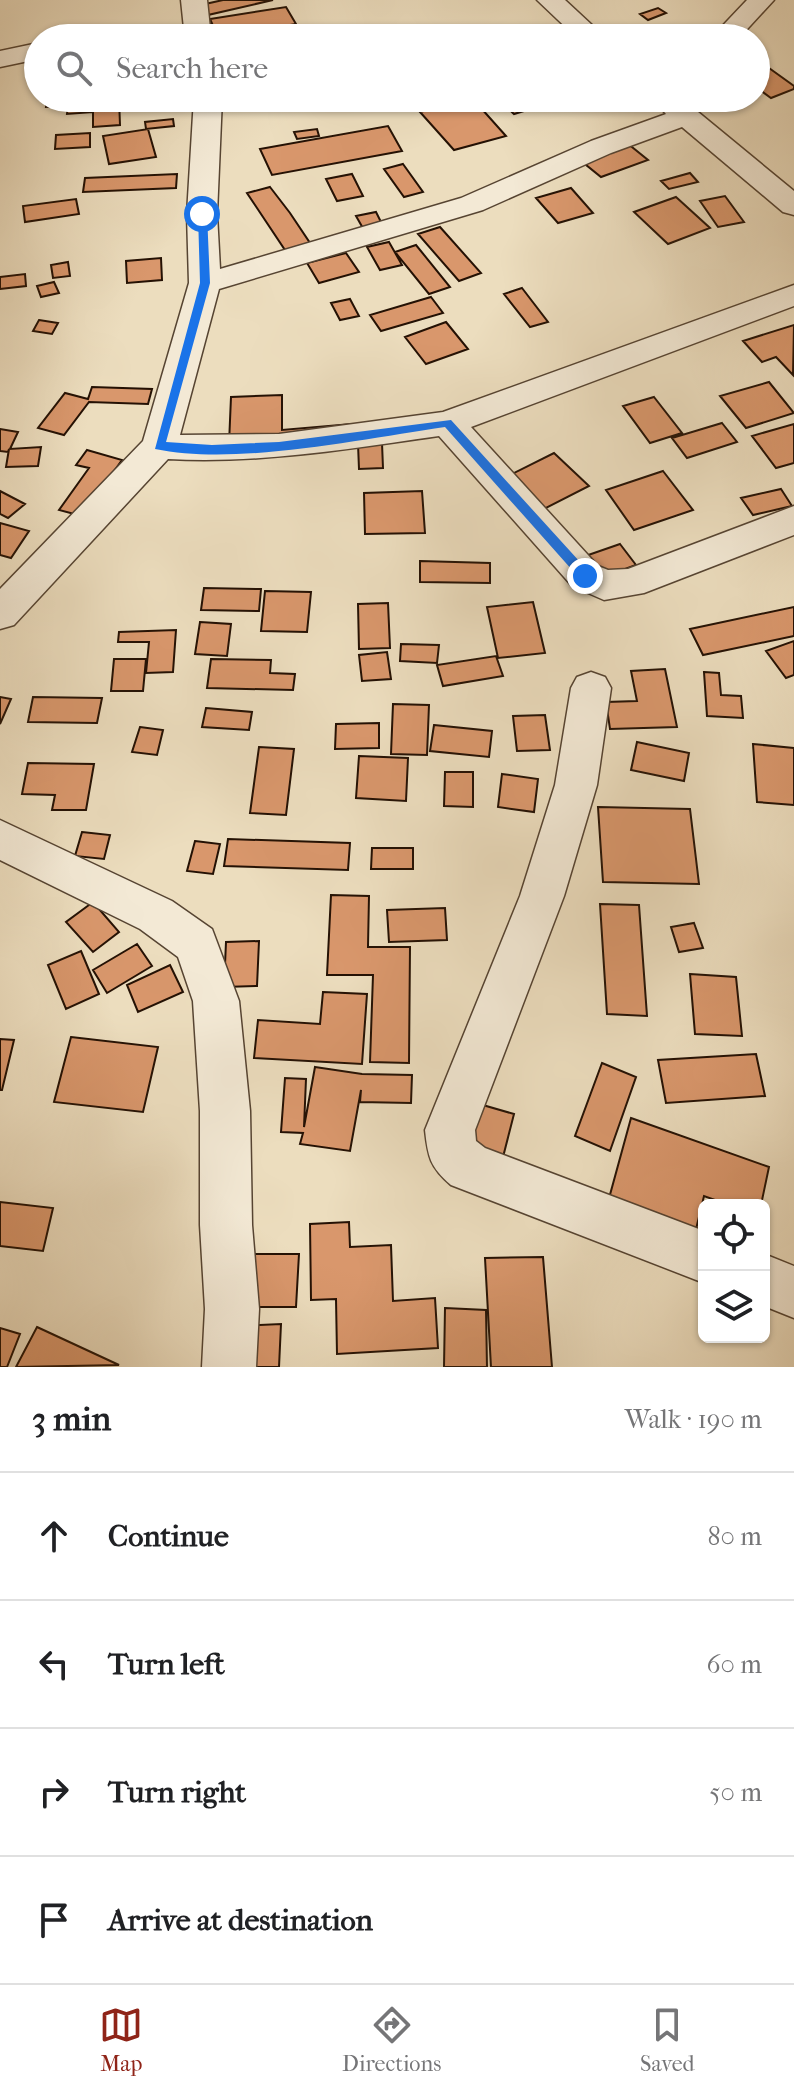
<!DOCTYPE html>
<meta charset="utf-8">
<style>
:root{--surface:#fff;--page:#f2f2f2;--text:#202124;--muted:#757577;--line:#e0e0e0;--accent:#8f2418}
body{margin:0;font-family:"IM FELL French Canon",serif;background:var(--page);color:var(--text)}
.controls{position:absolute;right:24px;bottom:24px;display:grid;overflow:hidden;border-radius:12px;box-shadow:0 2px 6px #0004}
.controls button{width:72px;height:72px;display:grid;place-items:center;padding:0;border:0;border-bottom:2px solid var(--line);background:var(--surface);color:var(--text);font:40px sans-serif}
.stop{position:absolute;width:24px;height:24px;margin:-18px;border:6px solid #1a73e8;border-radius:50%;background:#fff}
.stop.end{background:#1a73e8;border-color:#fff;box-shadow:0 2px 8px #0008}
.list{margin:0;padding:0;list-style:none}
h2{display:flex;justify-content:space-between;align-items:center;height:104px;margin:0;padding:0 32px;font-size:34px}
h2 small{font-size:26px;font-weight:400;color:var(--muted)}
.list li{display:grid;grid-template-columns:52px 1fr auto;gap:24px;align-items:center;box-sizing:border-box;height:128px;padding:0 32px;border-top:2px solid var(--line)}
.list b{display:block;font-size:30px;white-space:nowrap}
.list em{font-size:26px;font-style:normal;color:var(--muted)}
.icon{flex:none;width:44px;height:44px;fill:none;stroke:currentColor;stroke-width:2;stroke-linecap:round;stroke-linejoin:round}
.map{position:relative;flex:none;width:794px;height:1367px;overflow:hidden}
.search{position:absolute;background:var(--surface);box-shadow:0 2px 6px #0004;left:24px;right:24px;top:24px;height:88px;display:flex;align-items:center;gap:20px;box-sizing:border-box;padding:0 28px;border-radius:44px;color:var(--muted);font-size:30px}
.sheet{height:616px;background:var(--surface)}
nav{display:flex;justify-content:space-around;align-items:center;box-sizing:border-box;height:112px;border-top:2px solid var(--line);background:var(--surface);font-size:22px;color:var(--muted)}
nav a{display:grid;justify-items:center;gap:4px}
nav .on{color:var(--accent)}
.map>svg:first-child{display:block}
.building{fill:#d9976c;stroke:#241104;stroke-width:2}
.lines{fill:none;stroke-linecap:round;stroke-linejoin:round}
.minor-casing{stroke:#564432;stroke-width:3}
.minor{fill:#f3e9d5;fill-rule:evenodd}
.route{fill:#1a73e8}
</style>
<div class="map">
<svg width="794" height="1367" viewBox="0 0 794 1367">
<rect width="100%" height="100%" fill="#ecddbe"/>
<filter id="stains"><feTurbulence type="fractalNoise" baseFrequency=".0025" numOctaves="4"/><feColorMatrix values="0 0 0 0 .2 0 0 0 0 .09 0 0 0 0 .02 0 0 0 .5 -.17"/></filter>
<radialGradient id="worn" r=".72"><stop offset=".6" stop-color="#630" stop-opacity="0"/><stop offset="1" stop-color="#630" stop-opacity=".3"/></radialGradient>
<path class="building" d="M223 0H273L199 17 192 7Z
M286 7 296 24 218 37 210 19Z
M658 8 666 13 648 20 640 14Z
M769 68 794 86V89L771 98 756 87V73Z
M119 98 120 125 93 127V112L67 114 68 106 46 107 47 99Z
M306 98H332L334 105 310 108Z
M472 98 506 136 454 150 420 112Z
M497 98H527L537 107 514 114Z
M173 119 174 126 146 129 145 122Z
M388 126 402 151 272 175 260 149Z
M148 129 156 157 109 164 103 136Z
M317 129 319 136 297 139 294 132Z
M90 133V147L55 149 56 135Z
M627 143 648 160 601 177 580 160Z
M403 164 423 192 404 197 384 169Z
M690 173 698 182 669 189 661 181Z
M177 174 176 188 83 192 85 178Z
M352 174 363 196 337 201 326 179Z
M270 187 290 213 310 243 285 250 247 193Z
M571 188 593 213 558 223 536 198Z
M725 196 744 222 718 227 700 201Z
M676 197 710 228 668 244 634 212Z
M76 199 79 214 25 222 23 206Z
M376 212 383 226 364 230 356 216Z
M440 227 481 273 459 281 418 234Z
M389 242 402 265 380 270 367 247Z
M416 245 450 287 429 294 395 252Z
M346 253 359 272 319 283 307 263Z
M161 258 162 280 127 283 126 261Z
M68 262 70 276 53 278 51 265Z
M25 274 26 286 0 289V277Z
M54 282 59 293 41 297 37 286Z
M522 288 548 322 530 327 504 294Z
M431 297 443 313 381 331 370 315Z
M350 299 359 316 340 320 331 303Z
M39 320 58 323 52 334 33 331Z
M446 322 468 349 426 364 405 337Z
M794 325 793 375 776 357 762 362 743 341Z
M769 382 794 413 746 428 720 396Z
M92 387 152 389 148 404 89 402 64 435 38 428 65 393 88 399Z
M282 395V430L351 424 353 439 283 445 282 434V442L229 444 231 397Z
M654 397 682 433 650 443 623 406Z
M722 423 737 442 687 458 672 438Z
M794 424V463L776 468 752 436Z
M0 429 18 432 10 449 41 447 38 466 6 467 9 449 8 452 0 451Z
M382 443 383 468 359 469 358 444Z
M87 450 122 460 82 516 59 510 89 468 76 465Z
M554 453 589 486 534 514 500 480Z
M663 471 693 510 634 530 606 490Z
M781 489 792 506 753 515 741 498Z
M0 491 25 504 8 518 0 514Z
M422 491 425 533 365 534 364 493Z
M0 523 29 531 11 558 0 555Z
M620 544 636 565 584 584 568 562Z
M420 561 490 563V583L420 582Z
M204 588 261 589 259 611 201 610Z
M265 591 311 592 307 632 261 631Z
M533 602 545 653 498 658 487 607Z
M388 603 390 648 359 649 358 604Z
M794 607V636L703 655 690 629Z
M200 622 231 624 227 656 195 654Z
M176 630 173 672 146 673 149 642H118L119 632Z
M794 641V675L786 678 766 651Z
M401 644 439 645 437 663 400 661Z
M387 652 391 679 362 681 359 655Z
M496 656 503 676 443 686 437 665Z
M114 659H146L143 691H111Z
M211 659 271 660 270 673 295 674 293 690 207 688Z
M665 669 677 727 610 729 606 702 637 701 631 671Z
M704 672 719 673 721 695 741 696 743 718 707 716Z
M0 697 11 699 0 724Z
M33 697 102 698 97 723 28 722Z
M393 704 429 705 427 755 391 754Z
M206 708 252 712 249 730 202 727Z
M545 715 550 750 517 751 513 716Z
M379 723V748L335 749 336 724Z
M434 725 492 731 489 757 430 751Z
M140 727 163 730 157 755 132 752Z
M637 742 689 753 684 781 631 770Z
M753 744 794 748V805L757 802Z
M259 747 294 749 286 815 250 813Z
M359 756 408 758 406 801 356 798Z
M28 763 94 764 86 810H52L55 795 22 794Z
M445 772H473V807L444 806Z
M502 774 538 779 534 812 498 807Z
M598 807 690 809 699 884 603 882Z
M82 832 110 835 104 859 75 856Z
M228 839 350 843 348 870 224 866Z
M195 841 220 844 213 874 187 871Z
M372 848H413V869H371Z
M331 895 369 896 368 947H410L409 1063 370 1062 373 975H327Z
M93 902 119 932 93 952 66 922Z
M600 904 639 905 647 1016 607 1014Z
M445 908 447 940 389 942 387 910Z
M694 923 703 948 679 952 671 927Z
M259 941 257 986 224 987 226 942Z
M137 944 152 966 107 993 93 970Z
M81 951 99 994 66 1009 48 965Z
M170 965 183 992 138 1012 127 985Z
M690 974 736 977 742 1036 695 1034Z
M323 992 367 994 362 1064 254 1058 258 1020 320 1024Z
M71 1037 158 1047 143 1112 54 1102Z
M0 1039 14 1040 2 1090H0Z
M756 1054 765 1096 666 1103 658 1060Z
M602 1063 636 1077 610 1151 575 1136Z
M315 1067 362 1074 412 1075 411 1103 360 1102 361 1090 350 1151 300 1144 303 1133 281 1132 285 1078 306 1079 304 1127Z
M462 1099 514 1114 502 1161 450 1146Z
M631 1118 769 1167 761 1205H729L704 1196 692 1246 605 1213Z
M0 1202 53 1208 43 1251 0 1246Z
M349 1222 350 1247 391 1245 393 1301 435 1298 438 1348 337 1354 336 1299 311 1300 310 1224Z
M242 1254H299L296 1307H239Z
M543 1257 552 1367H491L485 1258Z
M445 1308 486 1310 487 1367H444Z
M281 1324 279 1367H233L235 1326Z
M37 1327 119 1365 16 1367Z
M0 1328 20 1334 7 1367H0Z"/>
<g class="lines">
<g class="minor-casing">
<path id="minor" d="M181 0H207L211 38H185Z
M537 0H565L606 38H577Z
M747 0H774L739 38H711Z
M38 43V59L0 67V51Z
M194 98H222L217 214 220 269 461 198 591 141 666 114 652 98H681L794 191V215L783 212 682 127 611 153 483 210 219 289 180 435 279 434 443 412 794 285V306L471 427 598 566 608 570 628 569 794 506V535L644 593 604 600 572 586 439 436C348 449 259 464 168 459L14 625 0 629V589L143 441 189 283 187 214Z
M591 672 605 677 611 688 597 785 564 896 475 1130 476 1141 485 1148 704 1231V1283L451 1185C430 1167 428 1157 425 1130L520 896 555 785 571 688 577 677Z
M0 820 172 901 212 929 239 1001 250 1111 252 1225 259 1309 256 1367H202L205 1309 200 1225V1111L193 1001 178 957 140 929 0 860Z
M764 1254 794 1266V1318L764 1306Z"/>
</g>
<use href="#minor" class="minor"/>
</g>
<path class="route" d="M202 211 207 214 210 283 166 442 212 445 279 442 451 420 590 573V580H581L445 427C361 439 237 466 155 449L200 283 198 214Z"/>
<rect width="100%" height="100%" filter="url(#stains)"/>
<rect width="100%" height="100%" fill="url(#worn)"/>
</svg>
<div class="controls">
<button><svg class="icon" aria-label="locate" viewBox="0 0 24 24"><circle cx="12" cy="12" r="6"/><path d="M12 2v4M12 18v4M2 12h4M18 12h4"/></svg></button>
<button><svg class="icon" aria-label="layers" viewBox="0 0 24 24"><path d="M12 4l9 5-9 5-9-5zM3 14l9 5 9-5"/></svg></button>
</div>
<div class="stop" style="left:202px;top:214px"></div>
<div class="stop end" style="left:585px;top:576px"></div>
<div class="search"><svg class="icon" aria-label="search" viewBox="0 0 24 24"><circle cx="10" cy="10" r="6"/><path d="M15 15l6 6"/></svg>Search here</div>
</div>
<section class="sheet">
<h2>3 min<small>Walk · 190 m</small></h2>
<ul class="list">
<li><svg class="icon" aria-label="ahead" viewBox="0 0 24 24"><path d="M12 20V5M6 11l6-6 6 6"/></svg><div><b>Continue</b></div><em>80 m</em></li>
<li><svg class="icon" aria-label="left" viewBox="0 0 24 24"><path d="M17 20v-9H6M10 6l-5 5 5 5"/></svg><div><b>Turn left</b></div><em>60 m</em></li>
<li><svg class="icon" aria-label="right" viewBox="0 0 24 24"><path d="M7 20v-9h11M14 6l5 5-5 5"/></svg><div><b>Turn right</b></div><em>50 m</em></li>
<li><svg class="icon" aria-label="arrive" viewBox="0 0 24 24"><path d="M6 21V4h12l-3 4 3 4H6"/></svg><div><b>Arrive at destination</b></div></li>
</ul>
</section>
<nav>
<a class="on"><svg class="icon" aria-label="map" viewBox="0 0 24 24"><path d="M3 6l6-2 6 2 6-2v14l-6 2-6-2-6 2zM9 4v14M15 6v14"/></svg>Map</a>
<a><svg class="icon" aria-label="directions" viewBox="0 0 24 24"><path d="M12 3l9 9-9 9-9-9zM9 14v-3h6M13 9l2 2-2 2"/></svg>Directions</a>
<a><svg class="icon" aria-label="saved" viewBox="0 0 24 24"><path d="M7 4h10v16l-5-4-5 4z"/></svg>Saved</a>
</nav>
